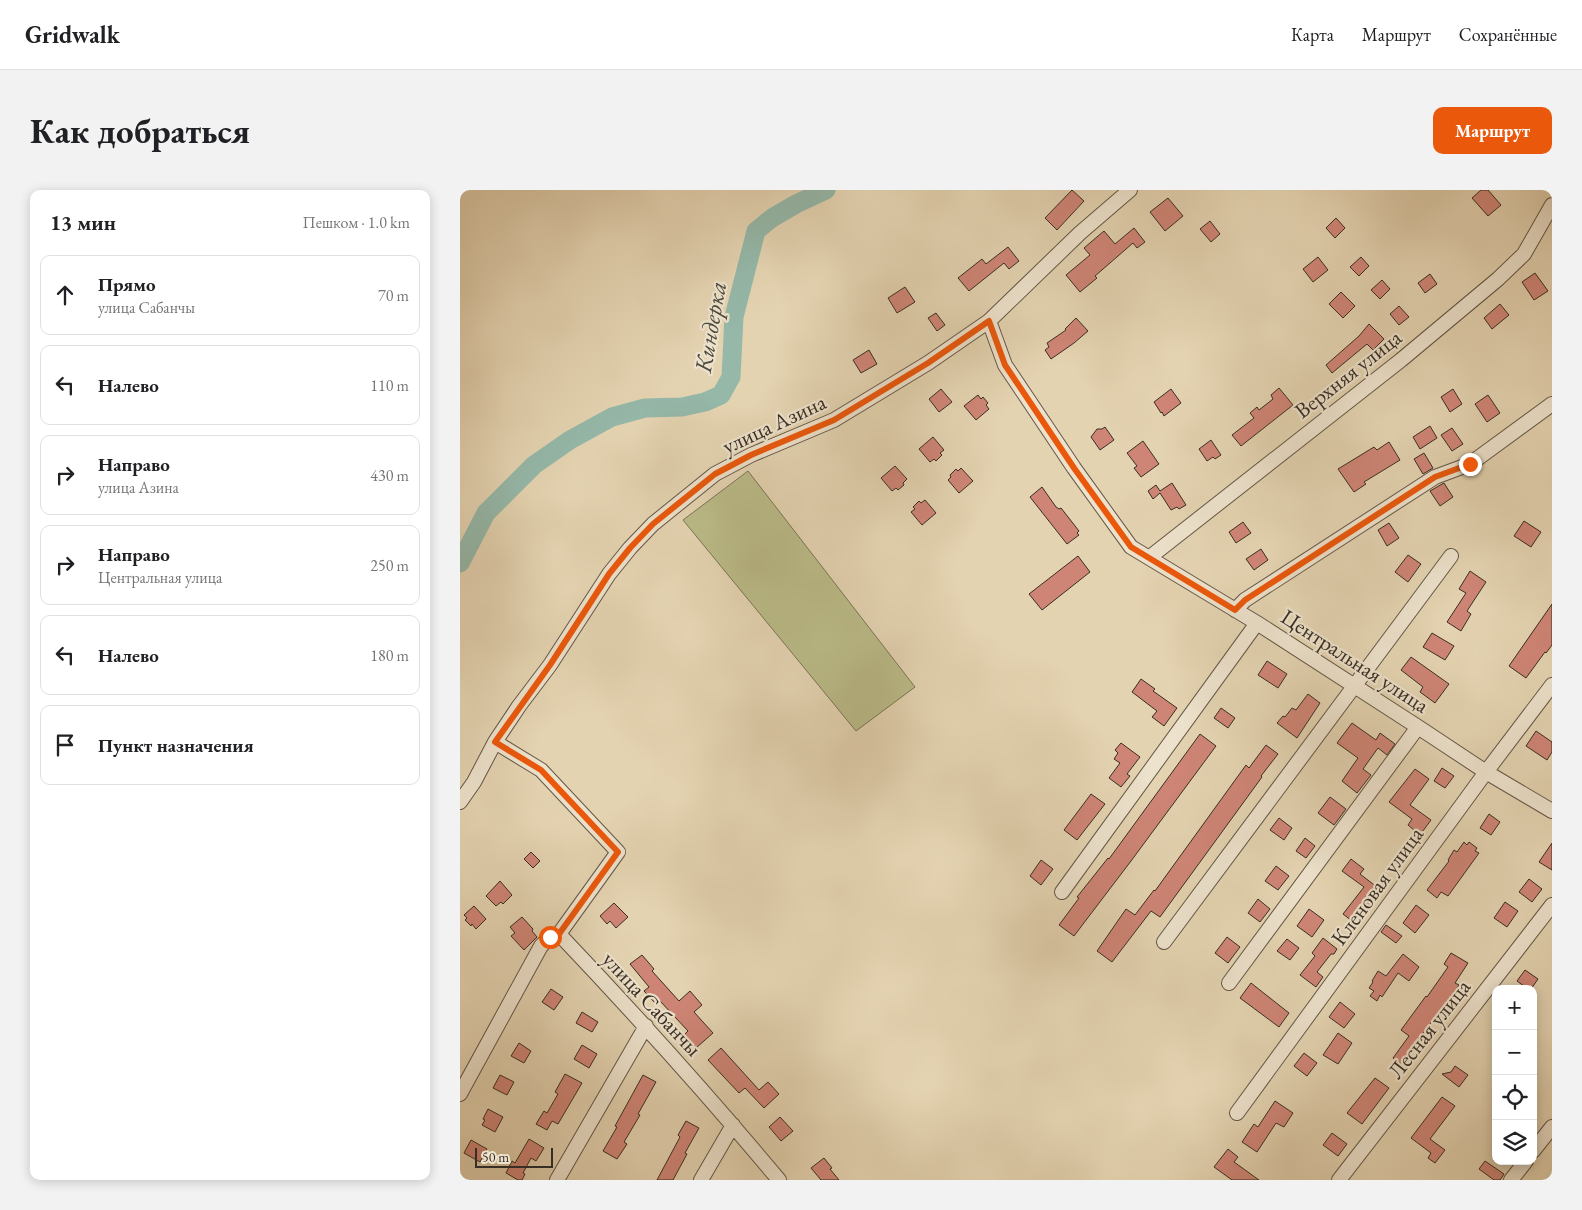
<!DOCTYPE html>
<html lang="ru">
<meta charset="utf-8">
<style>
:root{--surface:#fff;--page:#f2f2f2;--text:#202124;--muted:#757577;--line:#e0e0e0;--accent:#ea580c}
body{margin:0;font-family:"EB Garamond",serif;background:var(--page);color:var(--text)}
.controls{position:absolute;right:15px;bottom:15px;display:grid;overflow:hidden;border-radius:10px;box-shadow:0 2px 12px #0003}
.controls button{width:45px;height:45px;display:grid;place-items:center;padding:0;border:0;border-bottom:1px solid var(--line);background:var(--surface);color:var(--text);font:25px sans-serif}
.scale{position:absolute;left:15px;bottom:12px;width:78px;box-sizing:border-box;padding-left:5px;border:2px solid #382e23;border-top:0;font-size:14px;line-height:18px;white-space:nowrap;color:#382e23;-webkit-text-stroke:4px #ede2cc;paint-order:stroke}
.stop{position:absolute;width:15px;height:15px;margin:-11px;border:4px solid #ea580c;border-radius:50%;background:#fff}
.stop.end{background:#ea580c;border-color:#fff;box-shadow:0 1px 5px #0008}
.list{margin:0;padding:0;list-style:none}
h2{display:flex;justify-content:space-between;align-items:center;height:65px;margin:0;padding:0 20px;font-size:21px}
h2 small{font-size:16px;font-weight:400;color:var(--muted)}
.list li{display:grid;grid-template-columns:32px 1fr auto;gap:15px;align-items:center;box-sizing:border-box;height:80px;margin:0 10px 10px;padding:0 10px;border:1px solid var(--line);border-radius:10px}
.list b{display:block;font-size:19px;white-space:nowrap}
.list p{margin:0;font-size:16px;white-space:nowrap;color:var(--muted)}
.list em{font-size:16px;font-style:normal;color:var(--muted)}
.icon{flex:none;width:28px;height:28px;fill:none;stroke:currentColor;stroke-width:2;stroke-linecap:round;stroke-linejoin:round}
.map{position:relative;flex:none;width:1092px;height:990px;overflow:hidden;border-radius:10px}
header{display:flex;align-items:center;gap:30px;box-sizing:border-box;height:70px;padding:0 25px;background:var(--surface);border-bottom:1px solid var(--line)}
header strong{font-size:24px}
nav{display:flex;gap:28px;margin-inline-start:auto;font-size:18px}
.intro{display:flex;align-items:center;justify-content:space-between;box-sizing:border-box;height:120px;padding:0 30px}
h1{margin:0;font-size:35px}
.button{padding:12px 22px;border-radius:10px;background:var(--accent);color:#fff;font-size:18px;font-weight:700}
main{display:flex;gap:30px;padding:0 30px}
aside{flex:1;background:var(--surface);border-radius:10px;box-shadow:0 2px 12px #0003}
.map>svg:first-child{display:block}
.green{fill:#babb88;stroke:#797456}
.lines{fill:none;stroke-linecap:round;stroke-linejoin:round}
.river{stroke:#95b8a9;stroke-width:19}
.building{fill:#cf8576;stroke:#382e23}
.minor-casing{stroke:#635746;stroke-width:16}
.minor{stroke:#ede2cc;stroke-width:14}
.route{stroke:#ea580c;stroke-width:6}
.labels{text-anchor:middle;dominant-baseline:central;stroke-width:4.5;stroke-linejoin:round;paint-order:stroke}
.street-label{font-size:22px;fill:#382e23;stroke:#ede2cc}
.water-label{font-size:24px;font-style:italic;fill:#4b4a3e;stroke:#ede2cc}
</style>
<header>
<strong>Gridwalk</strong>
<nav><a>Карта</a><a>Маршрут</a><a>Сохранённые</a></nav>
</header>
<div class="intro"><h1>Как добраться</h1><a class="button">Маршрут</a></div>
<main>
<aside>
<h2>13 мин<small>Пешком · 1.0 km</small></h2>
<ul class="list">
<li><svg class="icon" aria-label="ahead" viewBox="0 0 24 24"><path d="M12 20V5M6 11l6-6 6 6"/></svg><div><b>Прямо</b><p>улица Сабанчы</p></div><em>70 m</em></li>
<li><svg class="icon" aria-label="left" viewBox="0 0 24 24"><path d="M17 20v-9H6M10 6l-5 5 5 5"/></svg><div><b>Налево</b></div><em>110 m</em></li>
<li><svg class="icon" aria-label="right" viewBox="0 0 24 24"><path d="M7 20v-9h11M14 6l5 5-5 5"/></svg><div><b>Направо</b><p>улица Азина</p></div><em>430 m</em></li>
<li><svg class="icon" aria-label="right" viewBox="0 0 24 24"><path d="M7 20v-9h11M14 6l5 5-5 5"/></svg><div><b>Направо</b><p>Центральная улица</p></div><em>250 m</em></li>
<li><svg class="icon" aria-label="left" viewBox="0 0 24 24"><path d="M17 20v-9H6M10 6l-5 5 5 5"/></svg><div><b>Налево</b></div><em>180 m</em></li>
<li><svg class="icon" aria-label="arrive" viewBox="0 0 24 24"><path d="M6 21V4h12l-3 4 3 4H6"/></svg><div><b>Пункт назначения</b></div></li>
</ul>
</aside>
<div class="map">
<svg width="1092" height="990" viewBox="0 0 1092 990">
<rect width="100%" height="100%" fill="#e4d3b1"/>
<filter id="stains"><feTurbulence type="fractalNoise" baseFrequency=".004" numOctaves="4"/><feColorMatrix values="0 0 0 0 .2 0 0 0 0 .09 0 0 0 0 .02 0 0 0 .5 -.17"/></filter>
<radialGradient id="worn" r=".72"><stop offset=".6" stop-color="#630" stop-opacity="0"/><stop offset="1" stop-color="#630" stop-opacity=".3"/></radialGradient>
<path class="green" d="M288 281 455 497 396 541 223 330Z"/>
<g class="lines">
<path class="river" d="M0 373 26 323 74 275 110 250 152 227 185 218 222 217 245 212 261 205 271 187 274 127 296 41 312 28 336 14 366 0"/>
</g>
<path class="building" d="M612 0 624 11 597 40 585 28Z
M1021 0H1028L1041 15 1028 26 1012 8Z
M708 8 723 26 705 41 690 22Z
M876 28 885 38 875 48 866 38Z
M750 31 760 44 751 52 740 39Z
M674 38 685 52 677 58 673 53 635 86 637 88 620 102 606 85 630 65 624 58 644 41 655 54Z
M548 57 559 71 549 79 544 73 509 101 498 88 522 69 526 74Z
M858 67 868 80 853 92 843 79Z
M901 67 909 76 899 86 890 77Z
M1075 83 1088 101 1074 110 1062 92Z
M970 84 977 94 965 103 958 93Z
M922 90 930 99 920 109 911 100Z
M445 97 455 112 437 123 428 108Z
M881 102 895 116 883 128 869 114Z
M1040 114 1049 125 1032 139 1024 128Z
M939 116 949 127 939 135 930 124Z
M476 123 485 135 477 141 468 128Z
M616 128 628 141 614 153 591 169 585 160 589 157 587 153 606 140 605 139Z
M909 134 924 149 913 160 907 154 872 183 866 175 899 146Z
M409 160 417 174 401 183 393 170Z
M819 198 833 215 781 256 772 245 794 228 790 223 797 217 799 220 813 209 811 205Z
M481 199 492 212 479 222 469 209Z
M711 199 721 213 704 226 702 222 701 223 694 212Z
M993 199 1002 214 990 222 981 207Z
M518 205 521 209 523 207 528 213 526 215 529 219 516 230 504 216Z
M1028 205 1040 223 1027 232 1015 214Z
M970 236 977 248 960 259 953 247Z
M645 237 654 250 640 260 631 247 637 239H642Z
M992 238 1003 254 992 261 981 245Z
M473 247 484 260 480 263 482 265 476 271 474 269 470 272 459 259Z
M751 250 761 265 755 269 753 267 747 271 739 259Z
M683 251 699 274 681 287 674 278 677 276 667 263Z
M929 252 940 270 904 292 906 294 894 302 878 279 914 257 917 260Z
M964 263 973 278 963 284 954 269Z
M435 276 447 289 443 293 444 295 438 300 436 298 432 301 421 288Z
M501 278 513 291 499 303 488 290 491 287 490 285 496 279 498 281Z
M712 293 726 315 719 319 717 317 711 320 700 303 693 309 688 301 696 295 700 301Z
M984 293 993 307 980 316 970 301Z
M582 297 596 317 599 319 601 318 619 341 617 343 619 345 607 354 570 307Z
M465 310 476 323 462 335 451 322 455 319 453 317 459 311 461 313Z
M1064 331 1081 342 1071 357 1054 346Z
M783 332 791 343 776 353 769 342Z
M929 333 939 348 927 356 918 340Z
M801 359 808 370 794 380 786 369Z
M948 365 961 374 948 392 935 382Z
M618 366 630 382 582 420 569 404Z
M1010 381 1026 392 1007 421 1011 424 1001 441 987 432 1006 403 999 399Z
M1092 414V455L1086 463 1085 462 1066 488 1049 476Z
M972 443 994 456 985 470 963 457Z
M951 467 989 494 975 513 960 502 963 497 941 480Z
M807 471 827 484 818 498 798 485Z
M681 489 695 499 693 501 717 518 704 536 692 527 697 521 672 502Z
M848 504 860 513 837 548 817 533 823 526 825 527 832 518 836 520Z
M761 518 775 528 768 538 754 528Z
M892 533 916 550 920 543 935 554 927 565 918 558 903 579 911 585 897 603 882 591 898 568 877 553Z
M1076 541 1092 552V562L1087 570 1066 556Z
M740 544 756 556 671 671 614 746 599 735 619 708 617 707 648 668 649 669Z
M661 553 680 567 667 584 670 586 661 597 649 588 660 573 654 569 658 563 655 560Z
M806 555 818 564 801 586 802 587 700 727 691 721 652 772 637 761 666 719 675 725 694 700 695 701 786 575 789 578Z
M982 578 994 586 985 598 974 591Z
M955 579 969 589 950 615 971 630 960 645 948 635 952 629 929 612Z
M631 604 645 614 617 650 604 640Z
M870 607 886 619 874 635 858 623Z
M1029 624 1040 632 1031 645 1020 638Z
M819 628 832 638 824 650 810 640Z
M845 648 855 656 846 668 836 661Z
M1004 652 1007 655 1009 652 1017 658 1015 661 1019 663 988 706 981 702 977 708 967 700 989 671 988 670 994 660 997 662Z
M1092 653V680L1079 672Z
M71 662 80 671 73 678 64 669Z
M891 669 904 679 900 684 922 701 896 734 883 724 904 697 882 681Z
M581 670 593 679 581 695 570 686Z
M816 676 829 686 818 700 805 691Z
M1069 689 1082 699 1072 712 1059 702Z
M40 691 52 705 43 714 41 712 36 716 26 706Z
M798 709 810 719 800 732 788 723Z
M1045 712 1058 721 1047 737 1034 728Z
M154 713 168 727 156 738 150 731 147 734 140 726Z
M956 715 969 725 955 743 943 733Z
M14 716 26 729 16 739 12 734 11 736 5 730 7 728 4 725Z
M849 719 864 730 852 747 837 736Z
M62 727 73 739 72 741 77 747 64 760 51 746 55 743 50 737Z
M926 735 942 746 936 753 921 742Z
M767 747 780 757 768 773 755 763Z
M863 748 877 759 874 764H871L857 782 863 787 856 797 840 785 855 766 852 763Z
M827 749 839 758 830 770 817 761Z
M991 763 1008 773 995 793 999 795 948 864 953 868 946 878 933 868 949 846 941 840 966 806 967 807 988 777 984 774Z
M943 764 959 777 949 791 938 783 922 807 920 805 917 811 910 806 914 801 909 798 913 792 912 791 918 781 926 786Z
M182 765 194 779 192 781 219 811 230 801 242 815 234 822 253 843 236 858 224 845 228 841 200 811 196 814 184 801 189 797 170 774Z
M1065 780 1078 789 1071 799H1068L1057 791Z
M791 793 829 823 819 837 780 808Z
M91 799 103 807 94 820 82 812Z
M880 812 895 824 884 838 869 827Z
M122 822 138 832 132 842 116 833Z
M878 843 892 853 878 874 863 865Z
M59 853 71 861 64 873 51 866Z
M122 855 137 864 129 878 114 869Z
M261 858 299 900 308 892 319 904 304 918 285 898 279 903 248 870Z
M844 863 857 873 847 886 834 876Z
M995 876 1008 885 999 897 982 884 991 882Z
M105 884 122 893 98 934 92 931 87 940 76 934 84 921 87 923 98 904 95 902Z
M40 885 54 892 47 905 33 898Z
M183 885 196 892 178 924 180 925 164 952 167 954 157 969 143 961 157 937 155 936Z
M915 888 929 898 902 934 887 923Z
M982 907 995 916 970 949 985 960 975 973 968 968 971 963 951 948Z
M815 911 833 923 824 937 816 933 797 962 782 952 794 934 798 937Z
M28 919 43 927 35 942 22 935 25 930 23 929Z
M320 927 333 941 321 951 309 937Z
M226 931 239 938 225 963 227 964 213 990H197L220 947 218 945Z
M872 943 887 954 878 966 863 955Z
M69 949 84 958 76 971 71 968 63 983 65 984 62 990H58L46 983 52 971 55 973Z
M11 950 27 959 20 972 4 963Z
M768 959 778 967 774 972 799 990H772L754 977Z
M364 968 372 978 370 979 379 990H361L351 978Z
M1025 971 1044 984 1040 990H1034L1019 979Z"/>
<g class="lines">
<g class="minor-casing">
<path id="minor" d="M529 131 545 175 614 278 671 357 797 433 958 537 1026 582 1092 621
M690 367 941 170 1038 89 1064 64 1092 15
M775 420 785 410 975 287 1010 274 1092 214
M35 552 81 580 158 662 99 744
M0 612 14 592 35 552 59 516 90 475 149 384 170 358 193 334 255 284 291 265 374 230 468 173 529 131 620 43 670 0
M602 702 797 433
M99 744C175 824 248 905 319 990
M704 752 991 366
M769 793 958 537
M0 904 81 756 90 747 99 744
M777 923 1026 582 1092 495
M1073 961 1092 937
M97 990 186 836
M241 990 273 935
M879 990 1092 715
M1051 990 1066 971"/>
</g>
<use href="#minor" class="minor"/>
</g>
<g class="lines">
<path class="route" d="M90 747 99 744 158 662 81 580 35 552 90 475 149 384 170 358 193 334 255 284 291 265 374 230 468 173 529 131 545 175 614 278 671 357 775 420 785 410 975 287 1010 274"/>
</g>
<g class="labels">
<g class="street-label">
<text transform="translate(888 184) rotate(-38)">Верхняя улица</text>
<text transform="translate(314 234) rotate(-25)">улица Азина</text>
<text transform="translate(895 471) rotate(33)">Центральная улица</text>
<text transform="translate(917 696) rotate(-54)">Кленовая улица</text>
<text transform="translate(192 814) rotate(47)">улица Сабанчы</text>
<text transform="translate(969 839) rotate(-52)">Лесная улица</text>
</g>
<g class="water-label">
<text transform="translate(250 137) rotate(-80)">Киндерка</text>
</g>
</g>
<rect width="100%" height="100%" filter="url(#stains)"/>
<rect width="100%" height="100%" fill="url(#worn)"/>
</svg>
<div class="controls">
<button>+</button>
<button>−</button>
<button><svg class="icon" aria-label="locate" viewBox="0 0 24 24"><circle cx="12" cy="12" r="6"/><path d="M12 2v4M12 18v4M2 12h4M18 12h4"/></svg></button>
<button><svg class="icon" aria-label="layers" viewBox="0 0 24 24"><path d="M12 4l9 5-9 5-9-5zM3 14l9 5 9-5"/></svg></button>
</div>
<div class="scale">50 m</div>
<div class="stop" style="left:90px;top:747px"></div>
<div class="stop end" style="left:1010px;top:274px"></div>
</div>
</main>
